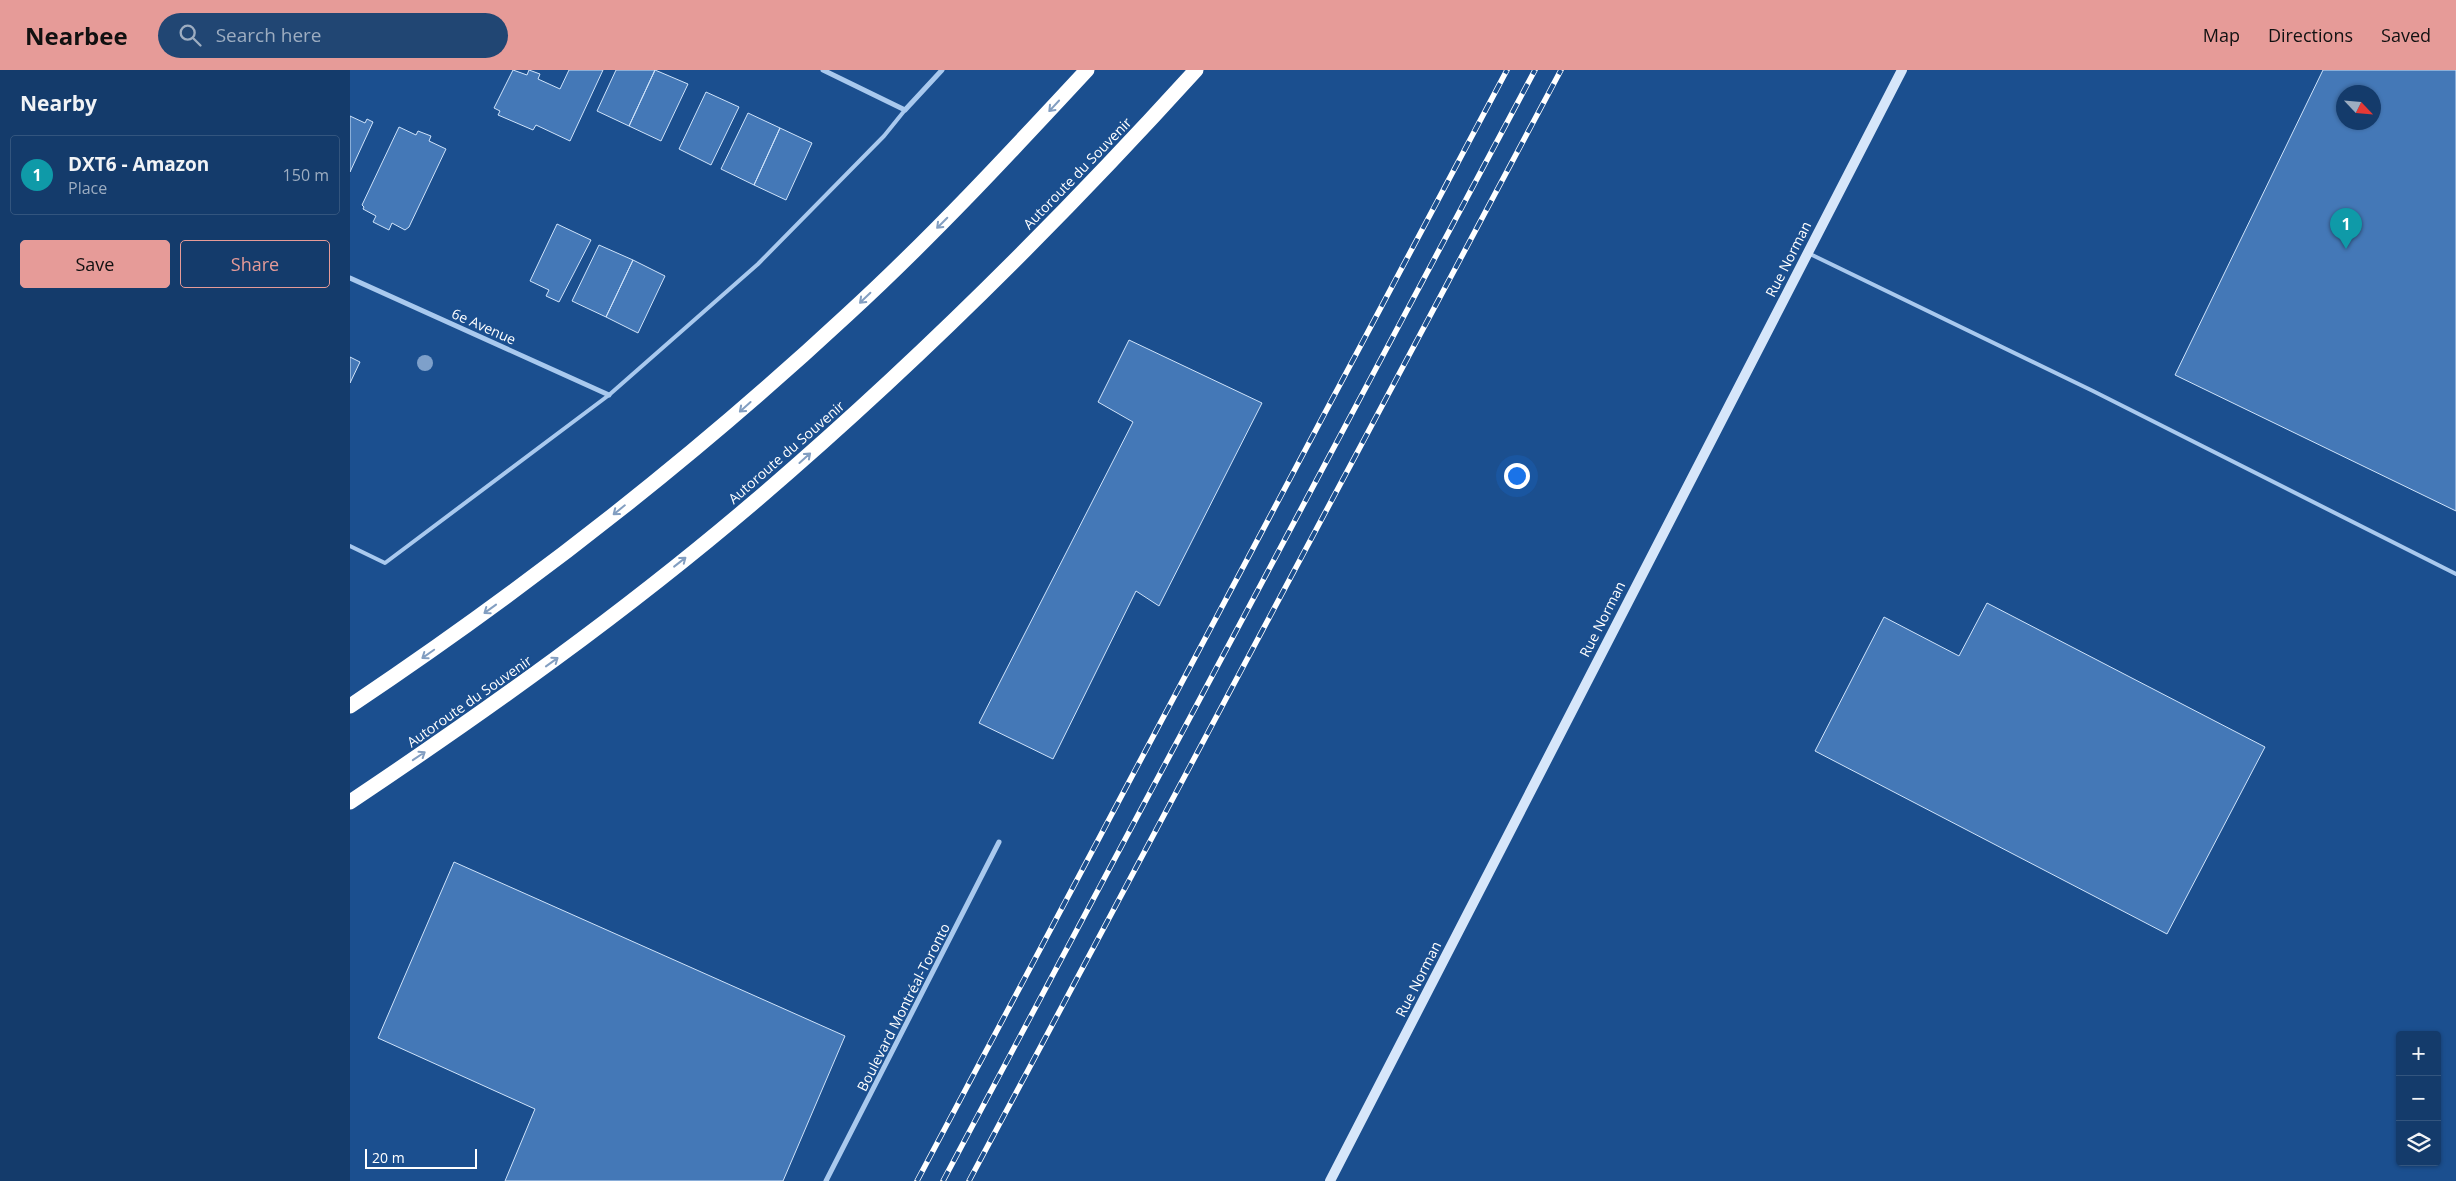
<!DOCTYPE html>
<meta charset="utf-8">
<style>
:root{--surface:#143b6b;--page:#214673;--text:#f1f3f6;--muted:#9dadc1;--line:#33557e;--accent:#e69b98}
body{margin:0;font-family:"Open Sans",sans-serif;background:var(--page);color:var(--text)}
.controls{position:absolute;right:15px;bottom:15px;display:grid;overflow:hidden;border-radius:5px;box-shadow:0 1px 4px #0004}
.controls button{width:45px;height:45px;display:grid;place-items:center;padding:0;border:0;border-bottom:1px solid var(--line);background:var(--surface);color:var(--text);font:25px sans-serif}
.compass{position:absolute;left:1986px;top:15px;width:45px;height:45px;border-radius:50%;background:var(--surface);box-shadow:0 1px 4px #0004;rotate:116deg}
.scale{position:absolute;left:15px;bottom:12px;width:112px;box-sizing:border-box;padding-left:5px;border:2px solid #fff;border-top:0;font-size:14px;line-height:18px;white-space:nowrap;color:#fff;-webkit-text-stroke:4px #1b4f8f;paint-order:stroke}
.you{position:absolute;left:1166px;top:405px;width:18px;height:18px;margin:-12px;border:4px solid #fff;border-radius:50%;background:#1a73e8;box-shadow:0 0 0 8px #1a73e833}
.badge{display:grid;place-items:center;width:32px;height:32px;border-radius:50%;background:var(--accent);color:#fff;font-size:16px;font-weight:700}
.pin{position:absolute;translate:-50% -41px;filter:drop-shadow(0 1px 2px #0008)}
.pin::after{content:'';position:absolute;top:26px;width:18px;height:15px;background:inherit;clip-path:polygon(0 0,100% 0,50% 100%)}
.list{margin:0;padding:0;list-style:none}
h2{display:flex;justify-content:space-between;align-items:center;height:65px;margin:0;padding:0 20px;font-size:21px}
h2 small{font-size:16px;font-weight:400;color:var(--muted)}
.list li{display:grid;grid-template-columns:32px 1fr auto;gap:15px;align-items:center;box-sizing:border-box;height:80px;margin:0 10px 10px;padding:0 10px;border:1px solid var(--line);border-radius:5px}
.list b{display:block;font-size:19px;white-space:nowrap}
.list p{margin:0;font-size:16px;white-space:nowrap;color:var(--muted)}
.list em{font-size:16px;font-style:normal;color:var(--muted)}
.actions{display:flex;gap:10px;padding:15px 20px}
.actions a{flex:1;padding:11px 0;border:1px solid var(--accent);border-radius:5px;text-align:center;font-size:18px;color:var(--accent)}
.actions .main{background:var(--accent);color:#111}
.icon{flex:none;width:28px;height:28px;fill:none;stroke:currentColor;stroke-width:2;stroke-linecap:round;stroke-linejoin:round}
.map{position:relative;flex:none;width:2106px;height:1111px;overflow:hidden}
header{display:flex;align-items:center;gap:30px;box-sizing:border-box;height:70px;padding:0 25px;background:var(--accent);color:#111}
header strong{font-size:24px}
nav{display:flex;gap:28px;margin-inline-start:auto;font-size:18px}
.search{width:350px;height:45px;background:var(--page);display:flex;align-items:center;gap:12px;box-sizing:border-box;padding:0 18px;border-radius:28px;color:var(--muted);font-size:19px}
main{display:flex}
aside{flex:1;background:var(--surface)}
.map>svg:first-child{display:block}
.building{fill:#4478b7;stroke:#cfe3fa;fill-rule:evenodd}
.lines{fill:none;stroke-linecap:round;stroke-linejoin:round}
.lane{stroke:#a9c9ee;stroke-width:4}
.street{stroke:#a9c9ee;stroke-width:5}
.secondary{stroke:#d6e6fa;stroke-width:10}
.highway{stroke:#fff;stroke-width:15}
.rail-casing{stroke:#fff;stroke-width:5.5}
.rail{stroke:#1b4f8f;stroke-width:4;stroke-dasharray:11;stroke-linecap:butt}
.tree{fill:#7ea0ca}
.oneway{stroke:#829ec1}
.labels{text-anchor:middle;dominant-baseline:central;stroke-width:4;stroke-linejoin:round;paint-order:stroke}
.street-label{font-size:14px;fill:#fff;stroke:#1b4f8f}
</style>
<header>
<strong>Nearbee</strong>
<div class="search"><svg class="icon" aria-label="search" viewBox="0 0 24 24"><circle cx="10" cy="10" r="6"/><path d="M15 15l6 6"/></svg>Search here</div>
<nav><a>Map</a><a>Directions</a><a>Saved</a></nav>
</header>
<main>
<aside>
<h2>Nearby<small></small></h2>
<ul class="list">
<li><span class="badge" style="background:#0f9aa8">1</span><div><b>DXT6 - Amazon</b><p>Place</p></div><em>150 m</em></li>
</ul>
<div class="actions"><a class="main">Save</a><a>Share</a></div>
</aside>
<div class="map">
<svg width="2106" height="1111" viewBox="0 0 2106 1111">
<rect width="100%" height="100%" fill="#1b4f8f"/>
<path class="building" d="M163 0 177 5 179 0 190 4 188 9 210 19 219 0H253L220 71 186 55 183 60 148 45 150 41 144 38Z
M266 0H305L279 56 247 41Z
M305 0 338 14 311 71 279 56Z
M1973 0H2106V441L1825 305ZM1994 22H2024V52H1994Z
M356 22 389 37 361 95 329 79Z
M398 43 430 58 404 115 371 99Z
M0 46 15 53 17 49 23 52 0 102Z
M49 57 66 65 68 61 81 66 79 71 96 79 59 157 55 160 42 153 39 160 23 152 26 146 13 139 14 137 12 135Z
M430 58 462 73 436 130 404 115Z
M207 154 241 170 209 232 196 226 199 220 180 211Z
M249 175 283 190 256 247 222 231Z
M283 190 315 206 288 263 256 247Z
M779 270 912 333 809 536 786 521 703 689 629 653 783 352 748 332Z
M0 287 10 292 0 313Z
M1637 533 1915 677 1817 864 1465 681 1534 547 1609 586Z
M104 792 495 966 433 1111H155L185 1039 28 968Z"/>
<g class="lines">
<path class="lane" d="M1458 183 1743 321 2106 504
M0 476 35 493 259 325 408 194 534 66 555 40"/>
<path class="street" d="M473 0 555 40 592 0
M0 208 259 325
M476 1111 649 772"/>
<path class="secondary" d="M980 1111 1552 0"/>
<path class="highway" d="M0 636C175 519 342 389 497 245 581 168 659 84 737 0
M0 732C139 639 275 542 403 433 560 299 707 153 846 0"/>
<g class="rail-casing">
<path id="rail" d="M567 1111 1157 0
M593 1111 1185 0
M619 1111 1211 0"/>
</g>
<use href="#rail" class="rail"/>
</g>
<circle class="tree" cx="75" cy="293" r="8"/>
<defs><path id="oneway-shaft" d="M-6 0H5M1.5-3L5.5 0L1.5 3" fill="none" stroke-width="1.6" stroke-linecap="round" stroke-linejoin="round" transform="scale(1.25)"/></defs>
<g class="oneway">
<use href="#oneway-shaft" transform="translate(704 36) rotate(133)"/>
<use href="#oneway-shaft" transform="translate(592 153) rotate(135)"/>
<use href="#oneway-shaft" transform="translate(515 228) rotate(136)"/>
<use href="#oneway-shaft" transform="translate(395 337) rotate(138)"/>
<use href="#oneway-shaft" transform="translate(455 388) rotate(-42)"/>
<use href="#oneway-shaft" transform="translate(269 440) rotate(141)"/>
<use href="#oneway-shaft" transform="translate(330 492) rotate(-38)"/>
<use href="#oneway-shaft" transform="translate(140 539) rotate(144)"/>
<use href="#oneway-shaft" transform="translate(78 584) rotate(145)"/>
<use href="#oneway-shaft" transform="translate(202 592) rotate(-36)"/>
<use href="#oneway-shaft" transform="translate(69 686) rotate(-34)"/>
</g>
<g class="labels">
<g class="street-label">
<text transform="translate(727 103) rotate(-46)">Autoroute du Souvenir</text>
<text transform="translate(1438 189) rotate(-63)">Rue Norman</text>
<text transform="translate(134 256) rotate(24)">6e Avenue</text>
<text transform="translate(436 382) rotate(-41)">Autoroute du Souvenir</text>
<text transform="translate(1252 549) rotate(-63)">Rue Norman</text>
<text transform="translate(119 631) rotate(-35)">Autoroute du Souvenir</text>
<text transform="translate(1068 909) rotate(-63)">Rue Norman</text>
<text transform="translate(553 937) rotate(-63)">Boulevard Montréal-Toronto</text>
</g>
</g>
</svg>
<div class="controls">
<button>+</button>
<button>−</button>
<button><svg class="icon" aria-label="layers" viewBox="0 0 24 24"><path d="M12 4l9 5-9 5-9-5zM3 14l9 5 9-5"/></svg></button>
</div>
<svg class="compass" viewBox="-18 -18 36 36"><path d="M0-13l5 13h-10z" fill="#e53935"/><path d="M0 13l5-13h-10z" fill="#9dadc1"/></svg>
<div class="scale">20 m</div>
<div class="you"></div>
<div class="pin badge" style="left:1996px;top:179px;background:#0f9aa8">1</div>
</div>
</main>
